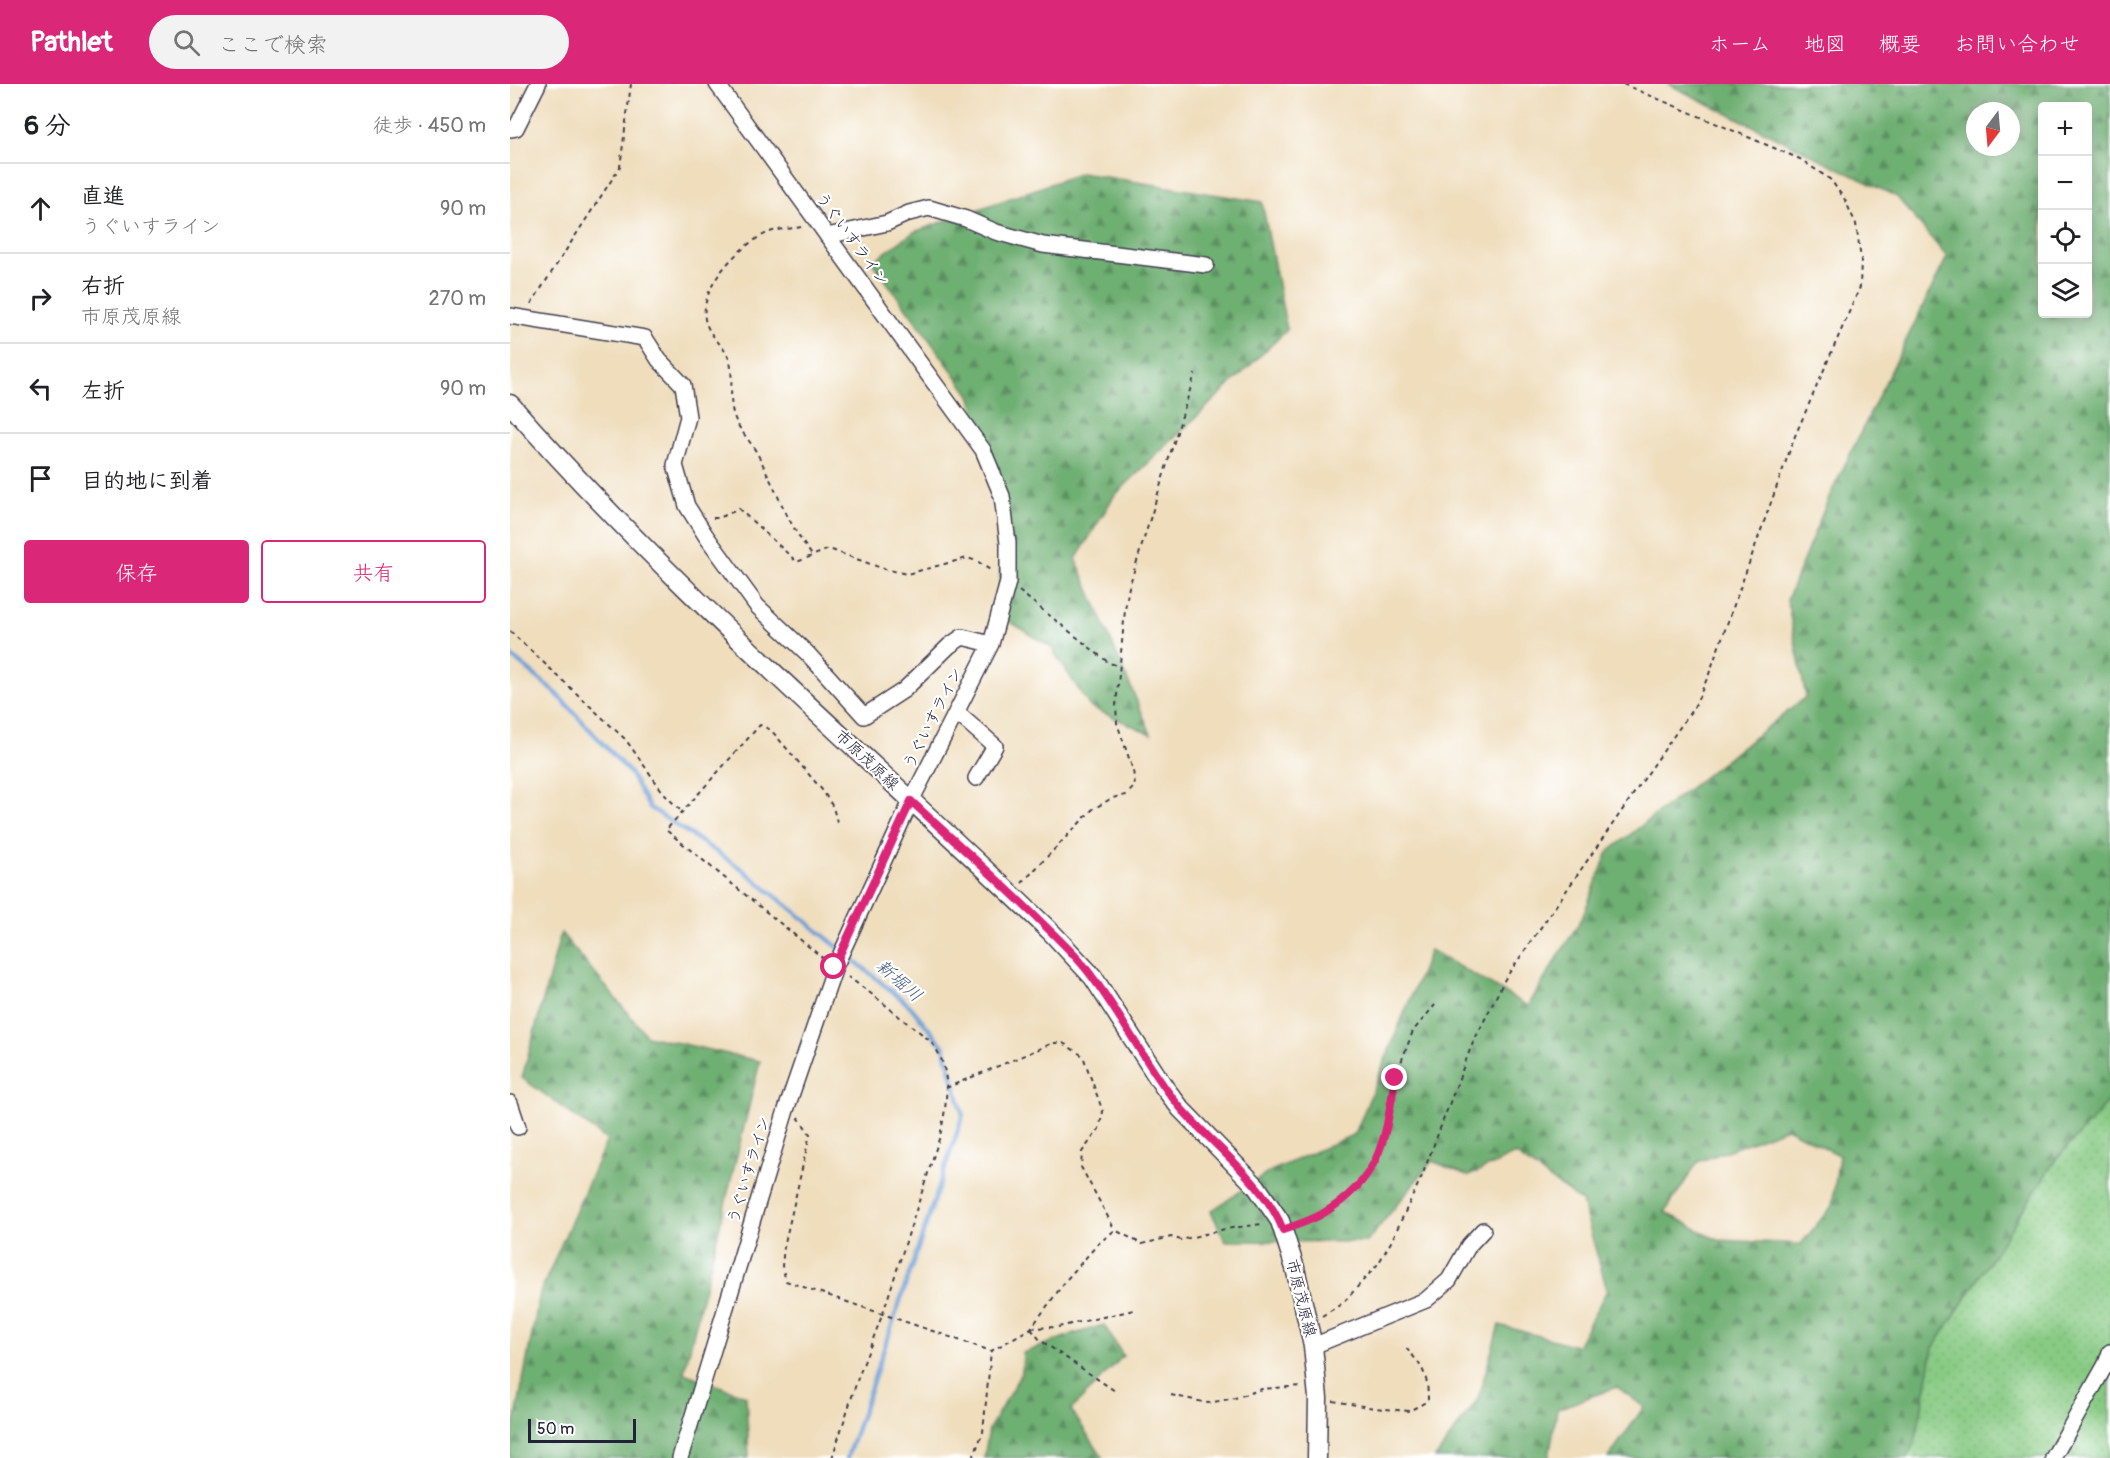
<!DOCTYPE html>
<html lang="ja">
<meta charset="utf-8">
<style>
:root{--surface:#fff;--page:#f2f2f2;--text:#202124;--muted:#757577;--line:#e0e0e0;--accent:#db2777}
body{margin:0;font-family:Pangolin,"Klee One",sans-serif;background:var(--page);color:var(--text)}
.controls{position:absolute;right:18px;top:18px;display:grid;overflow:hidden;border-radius:6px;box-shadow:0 3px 15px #0003}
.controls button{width:54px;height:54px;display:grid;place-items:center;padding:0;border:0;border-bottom:2px solid var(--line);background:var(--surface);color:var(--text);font:30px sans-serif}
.compass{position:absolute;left:1456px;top:18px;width:54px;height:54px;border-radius:50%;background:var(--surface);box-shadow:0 3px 15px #0003;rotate:196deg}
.scale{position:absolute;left:18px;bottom:15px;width:108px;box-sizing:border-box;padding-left:6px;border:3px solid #22223b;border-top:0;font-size:16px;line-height:21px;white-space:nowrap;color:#22223b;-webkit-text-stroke:4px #fff;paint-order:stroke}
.stop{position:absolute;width:18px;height:18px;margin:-14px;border:4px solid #db2777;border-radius:50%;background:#fff}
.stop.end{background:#db2777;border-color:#fff;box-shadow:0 2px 6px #0008}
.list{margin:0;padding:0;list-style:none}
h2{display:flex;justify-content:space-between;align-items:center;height:78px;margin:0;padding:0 24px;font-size:26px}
h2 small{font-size:20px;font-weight:400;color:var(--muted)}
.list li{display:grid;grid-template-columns:39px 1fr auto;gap:18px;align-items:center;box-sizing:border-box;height:90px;padding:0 24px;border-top:2px solid var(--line)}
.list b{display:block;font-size:22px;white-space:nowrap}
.list p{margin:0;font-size:20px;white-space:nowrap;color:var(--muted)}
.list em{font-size:20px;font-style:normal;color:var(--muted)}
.actions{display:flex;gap:12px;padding:18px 24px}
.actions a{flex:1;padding:14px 0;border:2px solid var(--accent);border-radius:6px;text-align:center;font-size:21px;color:var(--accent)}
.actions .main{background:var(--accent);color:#fff}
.icon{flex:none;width:33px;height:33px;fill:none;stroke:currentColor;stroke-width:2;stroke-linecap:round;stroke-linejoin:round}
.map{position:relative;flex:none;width:1600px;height:1374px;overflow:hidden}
header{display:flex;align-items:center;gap:36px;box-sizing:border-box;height:84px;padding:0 30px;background:var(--accent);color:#fff}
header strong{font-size:28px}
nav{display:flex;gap:33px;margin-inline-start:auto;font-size:21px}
.search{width:420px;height:54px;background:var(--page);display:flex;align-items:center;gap:15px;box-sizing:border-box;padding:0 21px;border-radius:33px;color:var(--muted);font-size:22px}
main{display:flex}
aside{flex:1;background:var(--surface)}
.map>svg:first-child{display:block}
.grass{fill:url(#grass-dots);stroke:#557660;stroke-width:1.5}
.forest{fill:url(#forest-firs);stroke:#486856;stroke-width:1.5;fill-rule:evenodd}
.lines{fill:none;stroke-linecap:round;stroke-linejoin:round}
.stream{stroke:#6b9ed6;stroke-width:4.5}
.minor-casing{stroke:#413e4e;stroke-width:18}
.major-casing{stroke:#413e4e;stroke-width:21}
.path{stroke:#413e4e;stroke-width:2;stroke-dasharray:4.5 4.5;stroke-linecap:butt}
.minor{stroke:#fff;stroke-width:15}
.major{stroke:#fff;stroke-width:18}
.route{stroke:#db2777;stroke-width:8}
.labels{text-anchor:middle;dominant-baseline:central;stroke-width:4.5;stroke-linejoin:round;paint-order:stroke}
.street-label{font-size:16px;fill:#22223b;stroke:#fff}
.water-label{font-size:18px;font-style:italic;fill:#435a81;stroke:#fff}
</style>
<header>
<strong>Pathlet</strong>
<div class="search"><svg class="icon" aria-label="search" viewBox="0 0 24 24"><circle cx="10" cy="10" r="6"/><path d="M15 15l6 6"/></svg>ここで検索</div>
<nav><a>ホーム</a><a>地図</a><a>概要</a><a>お問い合わせ</a></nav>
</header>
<main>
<aside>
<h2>6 分<small>徒歩 · 450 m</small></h2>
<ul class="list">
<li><svg class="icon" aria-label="ahead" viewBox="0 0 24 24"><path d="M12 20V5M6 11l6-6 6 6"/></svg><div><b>直進</b><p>うぐいすライン</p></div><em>90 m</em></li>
<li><svg class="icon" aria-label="right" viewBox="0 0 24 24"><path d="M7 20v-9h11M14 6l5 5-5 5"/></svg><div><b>右折</b><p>市原茂原線</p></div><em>270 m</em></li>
<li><svg class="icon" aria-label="left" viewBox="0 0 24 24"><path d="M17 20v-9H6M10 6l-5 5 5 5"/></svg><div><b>左折</b></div><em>90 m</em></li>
<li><svg class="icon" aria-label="arrive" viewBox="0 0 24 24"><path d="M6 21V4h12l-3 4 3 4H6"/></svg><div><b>目的地に到着</b></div></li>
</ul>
<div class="actions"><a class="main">保存</a><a>共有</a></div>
</aside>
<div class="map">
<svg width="1600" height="1374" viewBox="0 0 1600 1374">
<defs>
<pattern id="grass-dots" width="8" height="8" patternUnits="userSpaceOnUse" patternTransform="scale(1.5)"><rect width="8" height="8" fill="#88cb84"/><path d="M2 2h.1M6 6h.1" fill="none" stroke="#75ae73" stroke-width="1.8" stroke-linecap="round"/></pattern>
<pattern id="forest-firs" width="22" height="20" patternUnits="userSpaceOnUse" patternTransform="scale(1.5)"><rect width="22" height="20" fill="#6eaf72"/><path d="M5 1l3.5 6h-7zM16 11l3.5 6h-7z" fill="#5a8e5f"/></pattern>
</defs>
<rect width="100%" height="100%" fill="#fff"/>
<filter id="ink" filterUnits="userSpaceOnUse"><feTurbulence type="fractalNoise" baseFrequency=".0167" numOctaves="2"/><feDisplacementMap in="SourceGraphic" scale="12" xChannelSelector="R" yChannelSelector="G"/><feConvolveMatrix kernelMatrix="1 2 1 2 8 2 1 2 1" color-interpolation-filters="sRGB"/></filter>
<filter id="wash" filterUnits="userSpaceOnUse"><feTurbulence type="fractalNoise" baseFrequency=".008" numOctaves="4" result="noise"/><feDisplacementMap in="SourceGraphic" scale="24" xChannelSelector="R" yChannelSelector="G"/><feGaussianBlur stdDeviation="1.35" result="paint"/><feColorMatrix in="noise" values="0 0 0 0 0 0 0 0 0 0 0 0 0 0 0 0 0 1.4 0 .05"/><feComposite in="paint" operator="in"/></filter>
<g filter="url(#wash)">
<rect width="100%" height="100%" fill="#efddbc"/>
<path class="grass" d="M1600 959V1374H1273Z"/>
<path class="forest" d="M1158 0H1600V1013L1588 1030 1546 1075 1423 1264 1406 1355 1397 1374H1098L1134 1323 1107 1303 1047 1325 1039 1374H925L968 1315 989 1241 1067 1262 1097 1206 1072 1118 1005 1070 959 1092 922 1077 857 1158 715 1157 701 1127 761 1087 845 1050 920 866 1018 922 1072 834 1098 768 1296 613 1277 516 1319 413 1437 173 1387 113ZM1532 22H1578V230H1532ZM1465 27H1501V63H1465ZM1277 1044 1329 1071 1322 1122 1291 1160 1207 1156 1155 1128 1188 1078Z
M571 89 752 118 777 246 604 412 566 475 641 650 580 623 541 563 489 531 492 412 460 311 362 178 404 148Z
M51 849 137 952 250 977 174 1289 236 1312 239 1374H0V1363L30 1209 97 1056 12 994Z
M594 1241 613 1272 561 1326 593 1374H474L479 1345 512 1288 513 1269 555 1253Z"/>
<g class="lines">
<path class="stream" d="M0 571 45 608 120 689 139 723 232 785 400 922 434 963 453 1031 337 1374"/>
</g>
</g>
<g filter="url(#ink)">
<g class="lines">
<g class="minor-casing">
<path id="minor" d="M0 45 6 44 28 0
M317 152 377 139 399 129 419 124 456 135 486 148 533 161 696 181
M0 232 135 254 149 276 173 301 178 333 165 381 177 422 196 452 247 522 298 570 354 632 394 606 439 562 452 553 481 560
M447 629 485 662 466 694
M0 1019 8 1043
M803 1262 916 1216 939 1196 959 1161 973 1146
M170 1374 276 1026 325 883 401 717 481 560 498 498V459L492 412 473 366 207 0
M1543 1374 1596 1280 1600 1268"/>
</g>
<g class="major-casing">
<path id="major" d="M0 320C167 511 361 674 543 850L583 893 654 1003 671 1025 746 1102 770 1137 785 1184 803 1262 808 1314 807 1374"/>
</g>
<path class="path" d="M291 143C281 145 269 145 260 148 231 159 190 201 195 235 198 252 216 262 220 278 224 295 218 316 224 332 229 347 241 357 248 371 266 405 278 441 302 471
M21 220 110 83 121 0
M203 434H209L229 425 287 478 319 465 374 485 397 490 457 474 467 477 483 488
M509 507 599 579 610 582
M0 547 116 656 155 711 171 727
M512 799 583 725 602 714 616 711 625 702 623 686 607 639 606 622 615 526 619 503 685 290
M314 875 156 746 250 641 261 646 313 707 323 723 328 742
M436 1004 543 959H553L573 972 593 1028 589 1045 572 1068 571 1083 605 1146
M288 1033 300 1050 274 1163 272 1182 276 1197 481 1267 521 1244 557 1195 588 1160 605 1146 632 1160 661 1153 671 1156 715 1145 752 1140
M787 1140 811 1130 847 1105 864 1082 880 1031 885 994 903 947 925 921
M812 1232 833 1219 868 1180 881 1158 912 1092 961 963 995 895 1186 620 1199 590 1285 352 1350 203 1351 175 1346 140 1335 116 1321 96 1290 75 1113 0
M521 1244 548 1243 624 1226
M521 1245 530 1256 605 1307
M661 1311 698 1319 725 1314 752 1305 792 1302
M823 1317 864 1324 899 1327 918 1317C918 1290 913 1283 896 1264
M322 1374 348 1294 373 1229 430 1052C436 1024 443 988 424 962 417 952 402 943 392 935 375 920 357 906 338 893
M463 1374 473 1348 481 1267"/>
<use href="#minor" class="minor"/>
<use href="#major" class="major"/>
</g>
</g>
<g class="lines" filter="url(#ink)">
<path class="route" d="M324 883 401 717C442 755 484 792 524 831 544 851 567 871 583 894 614 935 636 982 669 1022 702 1061 755 1098 773 1146 786 1141 800 1137 812 1130 871 1095 875 1057 885 994"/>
</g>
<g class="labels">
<g class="street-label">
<text transform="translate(342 155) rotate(54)">うぐいすライン</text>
<text transform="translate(423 634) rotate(-63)">うぐいすライン</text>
<text transform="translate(357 676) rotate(43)">市原茂原線</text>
<text transform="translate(239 1086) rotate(-73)">うぐいすライン</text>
<text transform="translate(791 1214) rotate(76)">市原茂原線</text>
</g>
<g class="water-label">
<text transform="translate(389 897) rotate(41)">新堀川</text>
</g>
</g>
</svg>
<div class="controls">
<button>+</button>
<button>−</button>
<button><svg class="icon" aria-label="locate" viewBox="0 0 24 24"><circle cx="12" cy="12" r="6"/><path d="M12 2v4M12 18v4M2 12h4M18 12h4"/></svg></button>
<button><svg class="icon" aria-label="layers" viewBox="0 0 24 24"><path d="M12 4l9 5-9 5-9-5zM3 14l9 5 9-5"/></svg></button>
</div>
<svg class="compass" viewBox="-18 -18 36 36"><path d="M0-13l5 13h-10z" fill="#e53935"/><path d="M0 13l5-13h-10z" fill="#757577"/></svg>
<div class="scale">50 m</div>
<div class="stop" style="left:324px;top:883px"></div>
<div class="stop end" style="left:885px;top:994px"></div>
</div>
</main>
